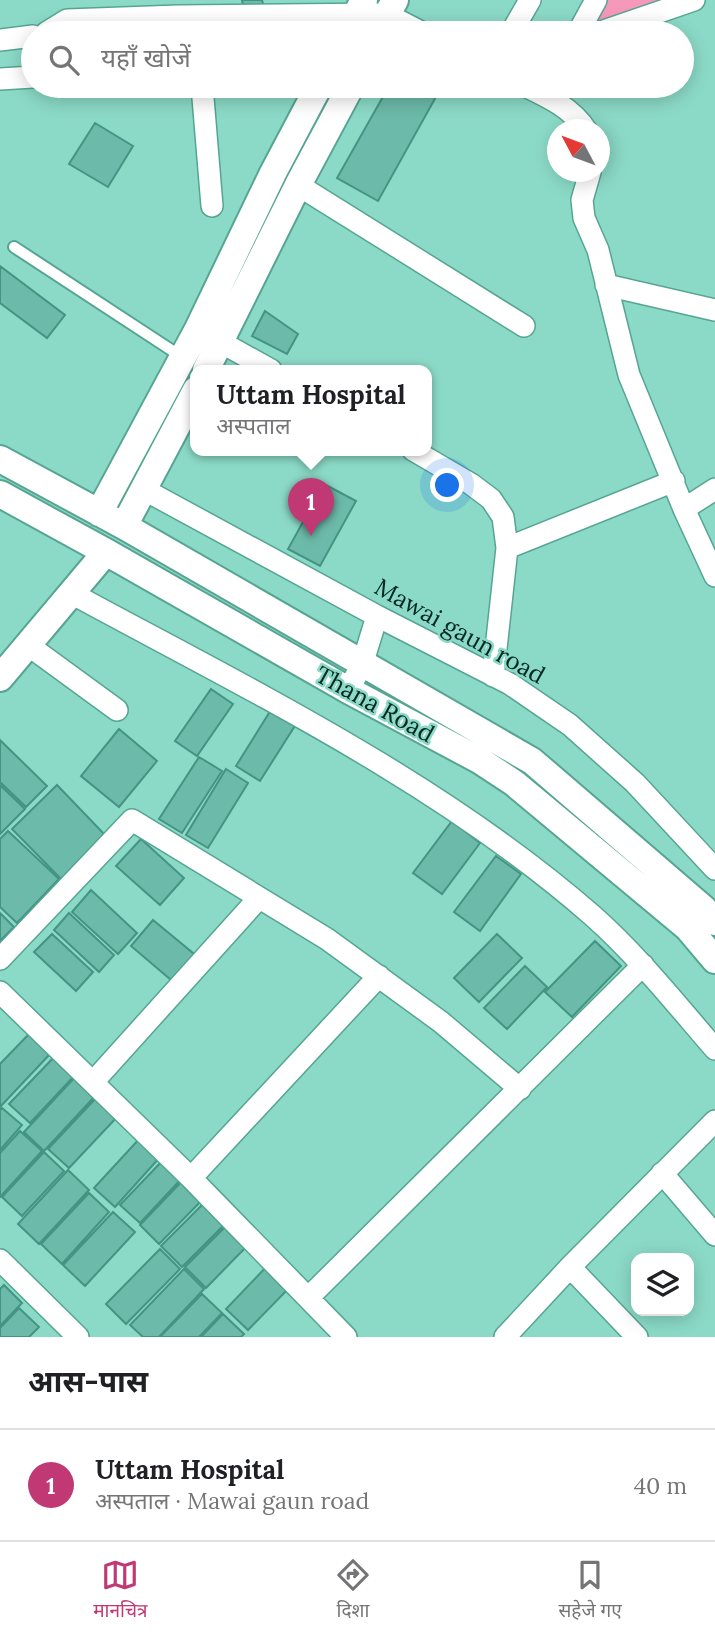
<!DOCTYPE html>
<html lang="hi">
<meta charset="utf-8">
<style>
:root{--surface:#fff;--page:#f6f6f6;--text:#202124;--muted:#757577;--line:#e0e0e0;--accent:#c03874}
body{margin:0;font-family:Lora,"Noto Sans Devanagari",serif;background:var(--page);color:var(--text)}
.controls{position:absolute;right:21px;bottom:21px;display:grid;overflow:hidden;border-radius:14px;box-shadow:0 4px 18px #0003}
.controls button{width:63px;height:63px;display:grid;place-items:center;padding:0;border:0;border-bottom:2px solid var(--line);background:var(--surface);color:var(--text);font:35px sans-serif}
.compass{position:absolute;left:547px;top:119px;width:63px;height:63px;border-radius:50%;background:var(--surface);box-shadow:0 4px 18px #0003;rotate:311deg}
.you{position:absolute;left:448px;top:486px;width:24px;height:24px;margin:-18px;border:5px solid #fff;border-radius:50%;background:#1a73e8;box-shadow:0 0 0 10px #1a73e833}
.badge{display:grid;place-items:center;width:46px;height:46px;border-radius:50%;background:var(--accent);color:#fff;font-size:23px;font-weight:700}
.pin{position:absolute;translate:-50% -58px;filter:drop-shadow(0 2px 4px #0008)}
.pin::after{content:'';position:absolute;top:37px;width:24px;height:21px;background:inherit;clip-path:polygon(0 0,100% 0,50% 100%)}
.popup{position:absolute;left:190px;top:365px;width:242px;height:91px;box-sizing:border-box;display:grid;place-content:center;border-radius:14px;background:var(--surface);filter:drop-shadow(0 2px 5px #0005);font-size:23px;white-space:nowrap;color:var(--muted)}
.popup b{font-size:26px;color:var(--text)}
.popup::after{content:'';position:absolute;left:50%;top:100%;margin-left:-14px;border:14px solid transparent;border-top-color:var(--surface)}
.list{margin:0;padding:0;list-style:none}
h2{display:flex;justify-content:space-between;align-items:center;height:91px;margin:0;padding:0 28px;font-size:30px}
h2 small{font-size:23px;font-weight:400;color:var(--muted)}
.list li{display:grid;grid-template-columns:46px 1fr auto;gap:21px;align-items:center;box-sizing:border-box;height:112px;padding:0 28px;border-top:2px solid var(--line)}
.list b{display:block;font-size:26px;white-space:nowrap}
.list p{margin:0;font-size:23px;white-space:nowrap;color:var(--muted)}
.list em{font-size:23px;font-style:normal;color:var(--muted)}
.icon{flex:none;width:38px;height:38px;fill:none;stroke:currentColor;stroke-width:2;stroke-linecap:round;stroke-linejoin:round}
.map{position:relative;flex:none;width:715px;height:1337px;overflow:hidden}
.search{position:absolute;background:var(--surface);box-shadow:0 4px 18px #0003;left:21px;right:21px;top:21px;height:77px;display:flex;align-items:center;gap:18px;box-sizing:border-box;padding:0 24px;border-radius:38px;color:var(--muted);font-size:26px}
.sheet{height:203px;background:var(--surface)}
nav{display:flex;justify-content:space-around;align-items:center;box-sizing:border-box;height:98px;border-top:2px solid var(--line);background:var(--surface);font-size:19px;color:var(--muted)}
nav a{display:grid;justify-items:center;gap:4px}
nav .on{color:var(--accent)}
.map>svg:first-child{display:block}
.green{fill:#f698b9}
.building{fill:#6cbaa9;stroke:#449483;stroke-width:2}
.lines{fill:none;stroke-linecap:round;stroke-linejoin:round}
.service-casing{stroke:#56a593;stroke-width:14}
.minor-casing{stroke:#56a593;stroke-width:24}
.tertiary-casing{stroke:#56a593;stroke-width:30}
.service{stroke:#fff;stroke-width:10}
.minor{stroke:#fff;stroke-width:21}
.tertiary{stroke:#fff;stroke-width:26}
.labels{text-anchor:middle;dominant-baseline:central;stroke-width:5;stroke-linejoin:round;paint-order:stroke}
.street-label{font-size:24px;fill:#042721;stroke:#8bdac7}
</style>
<div class="map">
<svg width="715" height="1337" viewBox="0 0 715 1337">
<rect width="100%" height="100%" fill="#8bdac7"/>
<path class="green" d="M602 0H678L586 30Z"/>
<path class="building" d="M242 0H262L264 8 244 11Z
M389 86H442L378 201 337 178Z
M95 123 133 146 108 187 69 164Z
M0 266 65 315 47 338 0 303Z
M265 311 298 334 287 354 252 336Z
M324 484 356 501 320 566 288 549Z
M211 689 233 704 197 756 175 741Z
M274 705 298 721 260 781 236 766Z
M119 729 157 761 119 807 81 776Z
M0 740 47 786 26 807 0 782Z
M199 757 222 771 182 833 159 819Z
M226 769 248 783 208 848 186 835Z
M0 785 25 809 0 834Z
M57 785 106 836 62 880 12 829Z
M452 821 480 843 442 894 413 873Z
M8 831 59 879 17 923 0 907V839Z
M141 839 184 878 160 905 116 866Z
M496 856 521 874 480 931 454 912Z
M91 890 137 933 118 954 72 912Z
M0 913 14 927 0 941Z
M69 913 114 955 99 972 54 930Z
M153 920 199 958 177 985 131 946Z
M52 934 93 972 76 991 34 952Z
M497 934 522 958 479 1002 454 978Z
M595 941 621 966 572 1017 545 992Z
M525 966 547 987 507 1029 484 1008Z
M30 1033 51 1053 0 1107V1064Z
M56 1055 76 1074 30 1123 9 1104Z
M76 1076 96 1095 44 1151 24 1132Z
M97 1097 118 1116 69 1168 48 1149Z
M2 1108 22 1125 0 1150V1110Z
M20 1131 42 1151 0 1197V1153Z
M141 1137 161 1156 115 1207 94 1188Z
M44 1152 64 1171 22 1216 2 1197Z
M165 1158 184 1176 140 1223 120 1205Z
M68 1170 89 1190 39 1244 18 1224Z
M185 1178 205 1197 159 1244 140 1225Z
M89 1193 109 1212 62 1264 41 1244Z
M205 1202 226 1223 182 1267 161 1246Z
M113 1212 135 1232 85 1286 63 1265Z
M228 1224 249 1244 206 1288 185 1267Z
M160 1249 180 1269 126 1324 106 1304Z
M270 1263 292 1285 248 1330 226 1309Z
M184 1269 204 1289 159 1337H143L130 1325Z
M4 1285 22 1303 0 1326V1289Z
M202 1294 222 1313 199 1337H160Z
M19 1308 39 1327 29 1337H0V1328Z
M223 1314 244 1334 241 1337H201Z"/>
<g class="lines">
<g class="service-casing">
<path id="service" d="M14 247 182 357"/>
</g>
<g class="minor-casing">
<path id="minor" d="M46 33 67 20 178 16 386 14 423 33
M511 33 530 0
M578 33 596 0
M598 33 694 0
M0 40 33 36
M0 79 33 77
M202 86 212 206
M525 86C548 97 572 108 586 130
M590 172 582 200 584 218 598 250 629 375 684 509 715 576
M298 185 524 326
M606 285 715 310
M208 335 271 370
M413 450 471 484 491 499 503 517 507 548 493 676
M143 489 377 616 510 684 570 725 635 783 715 869
M684 509 715 489
M507 548 674 481
M71 593C250 690 440 782 593 916 638 956 676 1004 715 1049
M28 645 117 710
M348 690 362 665 377 616
M0 959 132 820 327 939 441 1022 520 1089
M0 992 191 1178 346 1337
M94 1081 258 899
M662 1173 715 1235
M191 1178 379 976
M0 1260 78 1337
M570 1267 637 1337
M308 1298 643 965
M505 1337 570 1267 715 1121"/>
</g>
<g class="tertiary-casing">
<path id="tertiary" d="M346 33 364 0
M377 33 395 0
M206 370 298 185 351 86
M0 459 124 526 532 761 703 908 715 922
M0 494 106 552 348 690 479 760 514 783 688 928 715 960
M99 513 198 329 273 173 319 86
M124 526 196 390
M0 678 106 552"/>
</g>
<use href="#service" class="service"/>
<use href="#minor" class="minor"/>
<use href="#tertiary" class="tertiary"/>
</g>
<g class="labels">
<g class="street-label">
<text transform="translate(460 631) rotate(29)">Mawai gaun road</text>
<text transform="translate(375 704) rotate(29)">Thana Road</text>
</g>
</g>
</svg>
<div class="controls">
<button><svg class="icon" aria-label="layers" viewBox="0 0 24 24"><path d="M12 4l9 5-9 5-9-5zM3 14l9 5 9-5"/></svg></button>
</div>
<svg class="compass" viewBox="-18 -18 36 36"><path d="M0-13l5 13h-10z" fill="#e53935"/><path d="M0 13l5-13h-10z" fill="#757577"/></svg>
<div class="you"></div>
<div class="pin badge" style="left:311px;top:536px">1</div>
<div class="popup"><b>Uttam Hospital</b>अस्पताल</div>
<div class="search"><svg class="icon" aria-label="search" viewBox="0 0 24 24"><circle cx="10" cy="10" r="6"/><path d="M15 15l6 6"/></svg>यहाँ खोजें</div>
</div>
<section class="sheet">
<h2>आस-पास<small></small></h2>
<ul class="list">
<li><span class="badge">1</span><div><b>Uttam Hospital</b><p>अस्पताल · Mawai gaun road</p></div><em>40 m</em></li>
</ul>
</section>
<nav>
<a class="on"><svg class="icon" aria-label="map" viewBox="0 0 24 24"><path d="M3 6l6-2 6 2 6-2v14l-6 2-6-2-6 2zM9 4v14M15 6v14"/></svg>मानचित्र</a>
<a><svg class="icon" aria-label="directions" viewBox="0 0 24 24"><path d="M12 3l9 9-9 9-9-9zM9 14v-3h6M13 9l2 2-2 2"/></svg>दिशा</a>
<a><svg class="icon" aria-label="saved" viewBox="0 0 24 24"><path d="M7 4h10v16l-5-4-5 4z"/></svg>सहेजे गए</a>
</nav>
